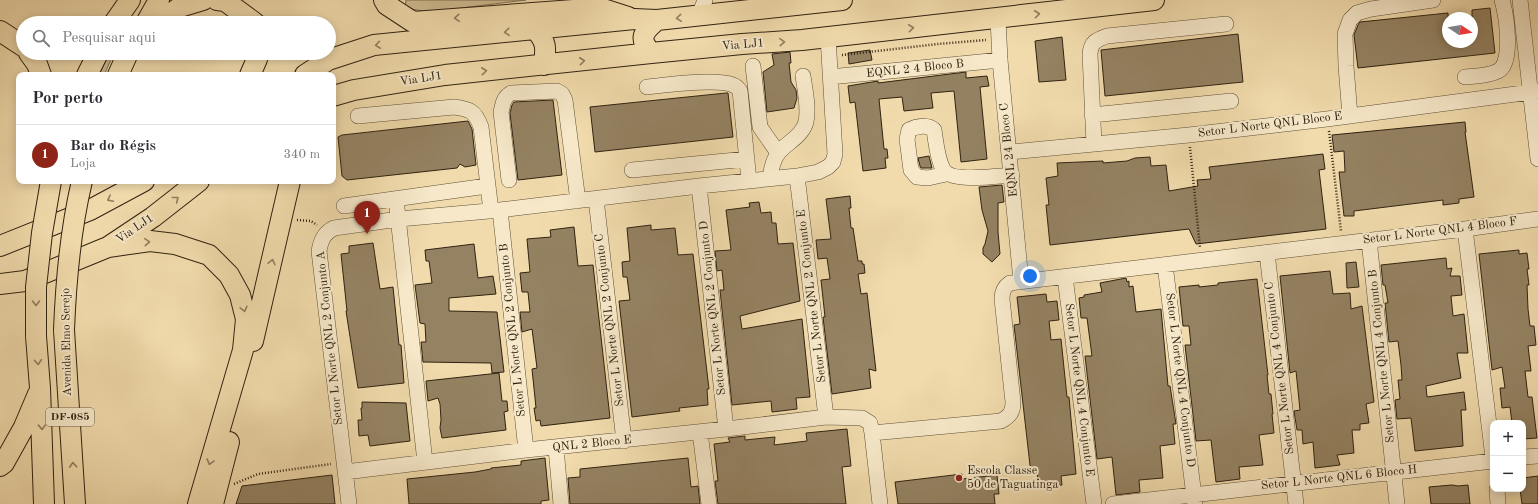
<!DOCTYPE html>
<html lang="pt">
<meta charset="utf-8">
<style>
:root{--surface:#fff;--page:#f7f7f7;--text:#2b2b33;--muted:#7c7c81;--line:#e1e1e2;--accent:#8f2418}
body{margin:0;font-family:"Old Standard TT",serif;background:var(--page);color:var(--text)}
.controls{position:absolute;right:12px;bottom:12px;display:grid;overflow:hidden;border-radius:8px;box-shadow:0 2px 10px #0003}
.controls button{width:36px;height:36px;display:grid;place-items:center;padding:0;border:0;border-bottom:1px solid var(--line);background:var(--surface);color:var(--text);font:20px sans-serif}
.compass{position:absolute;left:1442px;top:12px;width:36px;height:36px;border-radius:50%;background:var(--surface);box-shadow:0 2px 10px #0003;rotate:102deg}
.you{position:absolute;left:1030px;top:276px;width:14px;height:14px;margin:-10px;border:3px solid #fff;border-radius:50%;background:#1a73e8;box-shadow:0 0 0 6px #1a73e833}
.badge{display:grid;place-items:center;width:26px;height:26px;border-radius:50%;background:var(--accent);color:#fff;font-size:13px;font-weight:700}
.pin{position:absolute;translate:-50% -33px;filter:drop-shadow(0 1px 2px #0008)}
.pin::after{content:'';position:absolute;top:21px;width:14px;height:12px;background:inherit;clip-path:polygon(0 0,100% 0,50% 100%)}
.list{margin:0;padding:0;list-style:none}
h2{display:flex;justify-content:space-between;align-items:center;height:52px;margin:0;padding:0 16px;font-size:17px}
h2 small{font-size:13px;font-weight:400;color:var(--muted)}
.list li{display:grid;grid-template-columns:26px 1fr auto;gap:12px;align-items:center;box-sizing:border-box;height:60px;padding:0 16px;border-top:1px solid var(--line)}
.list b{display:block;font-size:15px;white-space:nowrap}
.list p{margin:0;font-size:13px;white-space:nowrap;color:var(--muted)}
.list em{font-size:13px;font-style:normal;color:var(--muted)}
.icon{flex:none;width:22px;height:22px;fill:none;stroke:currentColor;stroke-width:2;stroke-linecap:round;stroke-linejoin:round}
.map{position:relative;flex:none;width:1538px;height:504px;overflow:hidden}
.search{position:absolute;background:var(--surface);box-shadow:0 2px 10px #0003;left:16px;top:16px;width:320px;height:44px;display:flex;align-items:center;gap:10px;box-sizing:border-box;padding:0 14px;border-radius:22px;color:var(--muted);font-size:15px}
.panel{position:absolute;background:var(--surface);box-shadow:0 2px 10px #0003;left:16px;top:72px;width:320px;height:112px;border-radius:8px}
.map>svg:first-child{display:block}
.green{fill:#d0bc92;stroke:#806f52}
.building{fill:#948262;stroke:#302211}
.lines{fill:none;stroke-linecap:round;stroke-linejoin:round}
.minor-casing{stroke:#605038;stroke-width:16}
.major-casing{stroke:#302211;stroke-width:22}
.path{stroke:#302211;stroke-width:2.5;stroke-dasharray:1 2;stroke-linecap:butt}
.minor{stroke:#f6e8c9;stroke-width:15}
.major{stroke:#f1dbac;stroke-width:20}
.major-bridge-casing{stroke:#302211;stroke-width:22;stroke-linecap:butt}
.major-bridge{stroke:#f1dbac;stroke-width:20}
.oneway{stroke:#907e5e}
.poi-dot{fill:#8f2418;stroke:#f6e8c9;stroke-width:1.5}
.labels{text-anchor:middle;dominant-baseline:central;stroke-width:4;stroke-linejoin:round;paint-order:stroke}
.shield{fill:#f6e8c9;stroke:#6b5d48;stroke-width:1}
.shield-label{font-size:11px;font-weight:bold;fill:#302211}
.street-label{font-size:12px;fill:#302211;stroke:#f6e8c9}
.poi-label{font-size:12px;fill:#302211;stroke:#f6e8c9;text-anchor:start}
</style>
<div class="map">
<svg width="1538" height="504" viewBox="0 0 1538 504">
<rect width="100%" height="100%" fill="#f1dbac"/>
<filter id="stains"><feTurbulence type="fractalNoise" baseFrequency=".005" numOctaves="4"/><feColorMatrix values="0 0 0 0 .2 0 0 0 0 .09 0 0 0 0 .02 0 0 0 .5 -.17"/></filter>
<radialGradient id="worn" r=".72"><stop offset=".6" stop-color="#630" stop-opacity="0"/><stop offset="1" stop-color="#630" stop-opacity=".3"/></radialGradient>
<path class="green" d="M406 0H526L429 12 405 8Z
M109 53H114L104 75H99Z"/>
<path class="building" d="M1490 8 1495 53 1358 68 1354 35 1358 25 1360 22 1448 13V42H1472V10Z
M1238 34 1243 82 1105 96 1101 50Z
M1062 37 1066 80 1039 82 1035 41Z
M870 50 872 60 849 64 848 53Z
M790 52 791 63H789L791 82 796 90 797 98 794 108 767 112 763 72 774 65 772 54Z
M966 72V78L987 76 989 86 980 87 987 159 961 162 954 91 931 93 933 108 904 111 902 97 879 99 884 149H887L888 158H885L886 168 863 171 855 102 850 103 848 86 878 81V83Z
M726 93H728L733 137 595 152 590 107Z
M553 100 562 175 518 180 510 113 512 105 514 102Z
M468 121 472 129 476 165 465 167 460 164 457 168 347 180 342 176 338 137 342 135Z
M1465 122 1466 132H1465L1474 197 1459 199V203L1443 205V200L1354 211V216H1344L1339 172H1345L1344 151 1334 152 1332 135Z
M1323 154 1325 169 1319 170 1326 229 1196 244 1189 229 1050 245 1046 205H1049L1046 178 1058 176 1057 163 1103 161V163L1127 161 1135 158 1150 157 1151 166 1166 165 1169 191 1198 186 1197 180 1211 179 1209 167Z
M929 156 932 168H921L920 166 918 158Z
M1002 185 1004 202 998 203V232L1000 254 992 262 983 254V248L985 244 988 231 982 210 979 187Z
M850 196 851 208H849L851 228H853L858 261H862V264H864L865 273 858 274 861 294 867 293 876 371 869 369 871 388 832 394 823 317H825L821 280 830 279 827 258 818 259 816 240 831 239 826 199Z
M759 202 761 213 771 212 772 223H776L778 244 793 243 800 301 740 316 742 329 802 319 810 397 796 398 797 409 772 412 771 401 732 405 720 290H724L722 270 717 271 715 251 731 250 726 210 750 207 749 203Z
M651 225V230L675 228 678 255 693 254 709 389H707L708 405 679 408 680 411 632 417 619 301 630 300 627 277H623L622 262 630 261 627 228Z
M574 227 578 266 593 265 610 418 541 426 540 420 536 421 534 408H536L532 369 537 368 532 329 522 332 520 312H530L528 292H522L520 273 530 272 527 239 551 237 550 230Z
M373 243 380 289 393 287 399 345H401L404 383 358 388 346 311H347L341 254 349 253V246Z
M474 244 478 278 493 276 496 294 449 298V311L497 312 504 372 492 373 491 363 423 362 421 342H426L425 324 420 323 415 285 432 283 429 261H426L425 250Z
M1519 250V254L1527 253 1529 269H1527L1529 285H1527L1528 309 1530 326H1534L1536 345 1528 346 1531 371H1525L1528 397H1532L1537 438 1523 439V423H1512L1510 407 1502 408 1500 388H1505L1502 367 1492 370 1479 254Z
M1446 258 1447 269 1452 268 1450 276H1460L1462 295 1451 296 1453 316 1464 314 1468 353H1457L1461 378 1426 386 1427 397 1464 392 1466 410H1461L1463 446 1415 451 1411 418 1397 419 1395 400 1400 399 1398 380H1402L1401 365 1398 341 1389 342 1385 303H1388L1385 285H1383L1381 265Z
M1356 262 1359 287 1347 288 1346 263Z
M1330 271 1333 294 1350 293 1351 309 1362 306 1374 402 1366 404 1369 423 1360 424V430H1352L1354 453 1337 455 1340 465 1315 468 1313 442 1303 444 1302 430H1297L1294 411 1300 410 1296 371 1290 373 1280 276Z
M1126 278 1127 282 1129 281V287L1133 286 1136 312 1161 309 1168 386H1170L1176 424H1173L1175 444 1160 446 1163 478 1139 480 1140 492 1116 495 1112 457 1097 459 1085 356H1092L1087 318H1081L1079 298 1084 297V295L1102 292 1100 283Z
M1257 279 1268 375H1267L1269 394H1271L1273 414H1272L1274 433 1259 435 1263 465 1239 467 1240 479 1216 482 1211 440 1196 441 1185 345H1191L1189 326H1183L1179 287 1199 285V287L1218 285V283Z
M1046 294 1047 302 1057 301 1059 320 1049 321 1051 340 1061 339 1067 397H1069L1076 474 1061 476 1062 485 1043 487V485L1041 486 1040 480H1038L1037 473 1031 474 1014 325 1020 324 1017 297Z
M499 373 502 401H507L508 411 504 412 506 430 442 438 440 428 441 420 440 404 438 398 428 401 426 381Z
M362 402 406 403 410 441 370 446 368 435 359 436 358 420H362L361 408H362Z
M847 429 851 466 842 467 846 504H718L715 481H718L714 444 730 442 728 438 745 436V440L775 437 774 445 807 441 806 433Z
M545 458 549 500 541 501V504H409L407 479 475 472 491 469V468L521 465V461Z
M688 458 691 487 698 486 700 504H570L568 478 580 477V469Z
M962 474V479L997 475 999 494H994L995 504H898L895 482Z
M332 475 335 504H236L242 486Z
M1538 476V504H1522L1520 489H1523V478Z
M1452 485 1458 486 1468 485 1470 504H1431L1429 487Z"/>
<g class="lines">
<g class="minor-casing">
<path id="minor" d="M1520 0 1538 159
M699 16 705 0
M998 19 1000 60 1021 281
M753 66 760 127 778 153
M830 77 1000 60
M1465 77C1475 76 1489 76 1498 71 1514 63 1506 14 1502 0
M647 87C666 85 717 78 733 85 736 86 738 88 740 91L749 181
M1092 115 1231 101
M358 116 454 107C470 109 475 111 481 127L491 211
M1350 116 1346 66 1345 34 1350 20 1357 13 1371 9 1433 0
M1094 144 1090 54C1091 42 1096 40 1107 36L1226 24
M1010 152 1189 135 1327 119 1538 91
M632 170 747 159
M946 174 928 178 917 177 911 170 907 139 909 130C917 126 928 124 934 130 936 142 937 158 943 169 950 183 997 176 1012 175
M797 176 826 417
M770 178C771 170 773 159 779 152 788 142 802 136 806 122 809 108 805 90 803 76
M509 180 501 112C503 104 503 98 511 93L557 91 562 94 565 100 578 201
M699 186 726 429
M396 199 425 462
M596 199 624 441
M344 206 487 186
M500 210 526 450
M1465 229 1493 457
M1369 240 1397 504
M1267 253 1296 504
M1165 265 1195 504
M1065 277 1094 504
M700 432 709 504
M872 433 1001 421C1010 416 1013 412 1013 402L1002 299C1002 291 1004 287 1010 283L1465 229 1538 219
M556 448 561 504
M1523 457 1538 456
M345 472 526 450 726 429 826 417 862 418 870 423 872 433 880 504
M1497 489 1498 504
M349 504 319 251C321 240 324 233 334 228L399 219 500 210 699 186 797 176 818 172 828 167 833 162 835 154 828 37
M1113 504 1493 461"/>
</g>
<g class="major-casing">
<path id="major" d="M217 0 225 1 255 23
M384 0 387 5 413 22 600 8 628 17
M114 23 130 0
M146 23 159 0
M158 23 180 7 203 0
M535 29C547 42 546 48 544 65
M0 31 23 46
M29 53 37 64 41 75
M651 53C638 38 643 32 657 20
M87 75 98 53
M118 75 128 53
M250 75 257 59 258 53
M305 75 328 60 374 45 634 19 657 20 842 0
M333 96 354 90 445 75 651 53 742 44 802 40 1154 0
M0 246 90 210 144 181
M108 247 150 241 175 244 209 255 229 275 240 295 246 319 243 350 198 504
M0 284 25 281 108 247 153 217 199 181
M64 330 75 504
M36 336 40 388 44 504
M253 341 290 181
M0 466 4 463 24 427 38 394
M213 504 229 442"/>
</g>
<path class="path" d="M842 55 938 44 986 40
M1329 131 1341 231
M1190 147 1200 248
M297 220 311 221 317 225
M234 484 258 474 331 464"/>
<use href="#minor" class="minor"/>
<use href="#major" class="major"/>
<g class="major-bridge-casing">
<path id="major-bridge" d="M64 330C66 279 70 231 82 181
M36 336V287L42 233 51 181"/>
</g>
<use href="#major-bridge" class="major-bridge"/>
</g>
<defs><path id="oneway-chevron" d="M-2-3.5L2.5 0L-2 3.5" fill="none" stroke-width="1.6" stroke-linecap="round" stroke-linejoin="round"/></defs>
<g class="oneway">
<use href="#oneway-chevron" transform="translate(1037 14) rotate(-7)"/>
<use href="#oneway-chevron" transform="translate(457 18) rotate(176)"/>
<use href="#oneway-chevron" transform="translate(679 18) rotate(175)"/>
<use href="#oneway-chevron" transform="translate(911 28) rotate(-6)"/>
<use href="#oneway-chevron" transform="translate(507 32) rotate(175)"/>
<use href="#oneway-chevron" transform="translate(782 42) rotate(-4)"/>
<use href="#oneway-chevron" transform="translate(378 45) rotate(172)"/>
<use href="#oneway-chevron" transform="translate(582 61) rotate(-6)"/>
<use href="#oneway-chevron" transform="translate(484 71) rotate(-6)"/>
<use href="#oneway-chevron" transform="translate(110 199) rotate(153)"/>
<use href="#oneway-chevron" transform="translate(176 199) rotate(-38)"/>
<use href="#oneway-chevron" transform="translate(147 242) rotate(-4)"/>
<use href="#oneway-chevron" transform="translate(272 262) rotate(-77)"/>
<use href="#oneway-chevron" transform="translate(36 303) rotate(90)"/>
<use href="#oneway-chevron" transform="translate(244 309) rotate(76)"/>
<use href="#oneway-chevron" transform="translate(38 362) rotate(86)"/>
<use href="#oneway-chevron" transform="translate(42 427) rotate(88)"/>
<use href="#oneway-chevron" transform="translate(210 462) rotate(106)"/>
<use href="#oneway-chevron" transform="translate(73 465) rotate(-93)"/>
</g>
<circle class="poi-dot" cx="959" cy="478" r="4"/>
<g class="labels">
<rect class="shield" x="46" y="408" width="48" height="18" rx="3"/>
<g class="shield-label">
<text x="70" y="417">DF-085</text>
</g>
<g class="street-label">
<text transform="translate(743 45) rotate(-5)">Via LJ1</text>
<text transform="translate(915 69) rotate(-6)">EQNL 2 4 Bloco B</text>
<text transform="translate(421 79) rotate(-9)">Via LJ1</text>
<text transform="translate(1270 125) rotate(-7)">Setor L Norte QNL Bloco E</text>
<text transform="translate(1009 150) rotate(-96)">EQNL 24 Bloco C</text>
<text transform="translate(135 229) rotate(-34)">Via LJ1</text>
<text transform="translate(1440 231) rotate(-7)">Setor L Norte QNL 4 Bloco F</text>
<text transform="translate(812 296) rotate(-97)">Setor L Norte QNL 2 Conjunto E</text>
<text transform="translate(713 308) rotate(-96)">Setor L Norte QNL 2 Conjunto D</text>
<text transform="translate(610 320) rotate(-97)">Setor L Norte QNL 2 Conjunto C</text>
<text transform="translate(513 330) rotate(-96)">Setor L Norte QNL 2 Conjunto B</text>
<text transform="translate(330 338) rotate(-96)">Setor L Norte QNL 2 Conjunto A</text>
<text transform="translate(67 342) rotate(-91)">Avenida Elmo Serejo</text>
<text transform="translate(1382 356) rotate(-96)">Setor L Norte QNL 4 Conjunto B</text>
<text transform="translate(1280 368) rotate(-97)">Setor L Norte QNL 4 Conjunto C</text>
<text transform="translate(1180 380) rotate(83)">Setor L Norte QNL 4 Conjunto D</text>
<text transform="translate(1079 390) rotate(83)">Setor L Norte QNL 4 Conjunto E</text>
<text transform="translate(592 444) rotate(-6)">QNL 2 Bloco E</text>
<text transform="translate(1339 478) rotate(-6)">Setor L Norte QNL 6 Bloco H</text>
</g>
<g class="poi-label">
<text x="967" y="471">Escola Classe<tspan x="967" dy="14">50 de Taguatinga</tspan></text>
</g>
</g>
<rect width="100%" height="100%" filter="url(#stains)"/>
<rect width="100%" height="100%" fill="url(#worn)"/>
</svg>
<div class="controls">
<button>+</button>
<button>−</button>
</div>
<svg class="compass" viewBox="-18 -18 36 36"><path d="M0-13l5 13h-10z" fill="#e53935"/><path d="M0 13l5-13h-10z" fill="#7c7c81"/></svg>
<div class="you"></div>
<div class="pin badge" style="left:367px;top:234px">1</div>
<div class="search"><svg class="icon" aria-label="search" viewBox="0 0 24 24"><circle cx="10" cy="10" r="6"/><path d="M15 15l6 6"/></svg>Pesquisar aqui</div>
<section class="panel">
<h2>Por perto<small></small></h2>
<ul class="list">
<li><span class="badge">1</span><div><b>Bar do Régis</b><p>Loja</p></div><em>340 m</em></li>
</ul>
</section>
</div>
